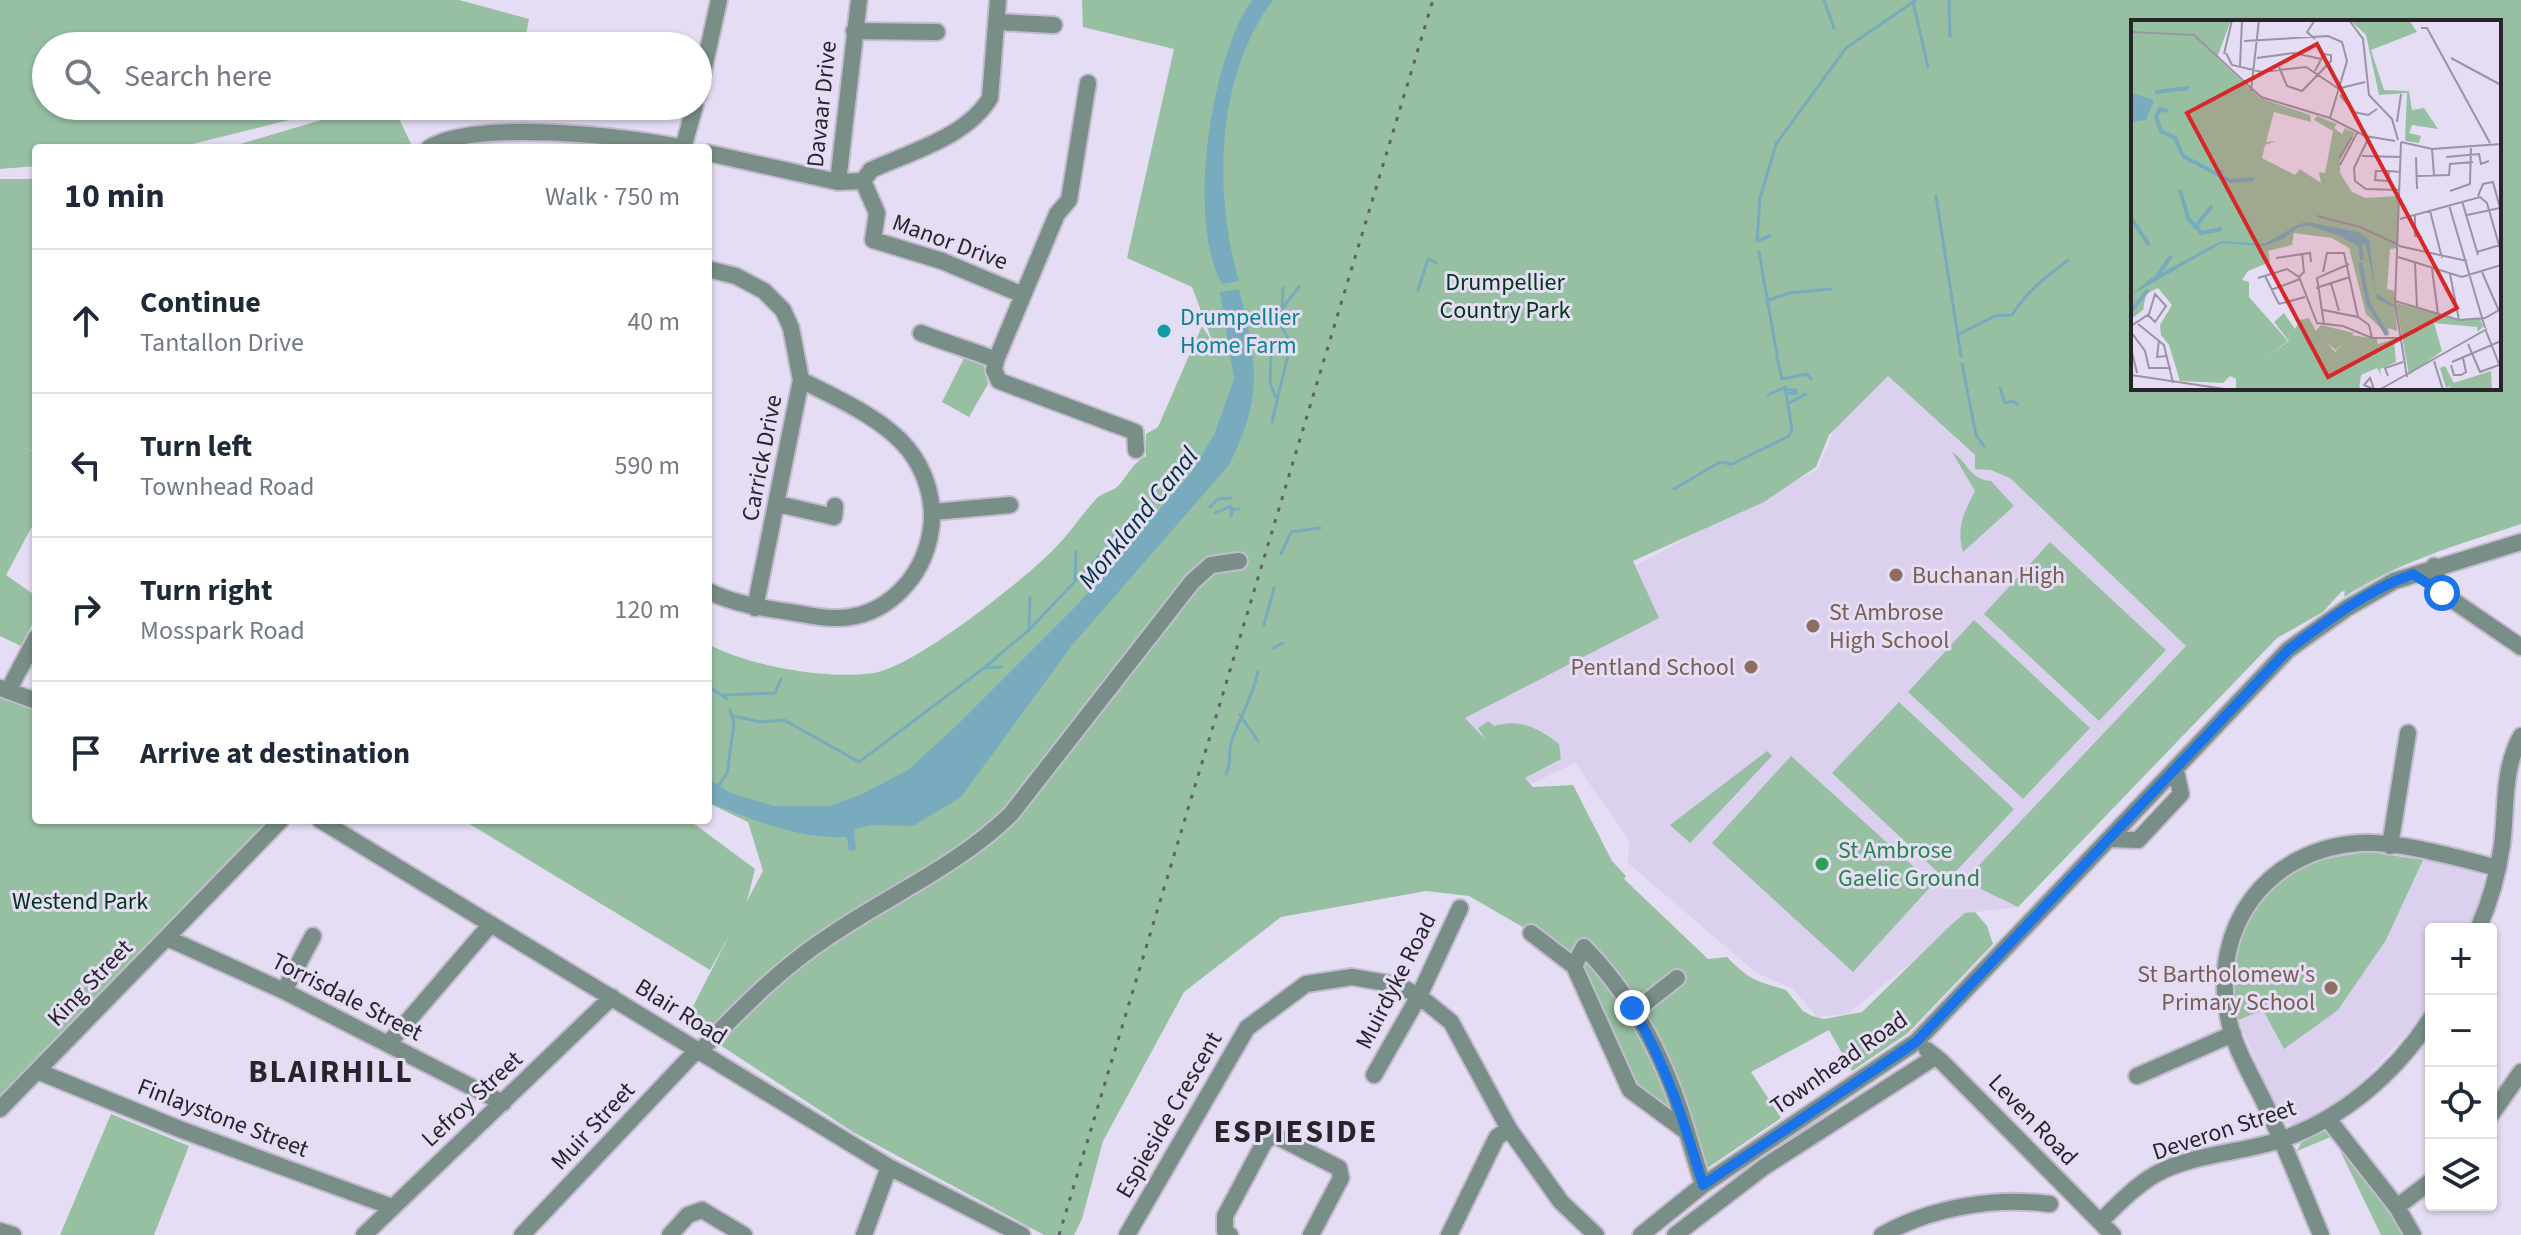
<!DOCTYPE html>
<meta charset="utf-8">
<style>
:root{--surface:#fff;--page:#f6f6f7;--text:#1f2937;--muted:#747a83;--line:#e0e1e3}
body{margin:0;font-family:"Source Sans 3",sans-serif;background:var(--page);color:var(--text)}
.controls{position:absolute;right:24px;bottom:24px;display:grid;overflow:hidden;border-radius:8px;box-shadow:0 2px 6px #0004}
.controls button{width:72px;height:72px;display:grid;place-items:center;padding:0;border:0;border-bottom:2px solid var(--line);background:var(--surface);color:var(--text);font:40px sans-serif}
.stop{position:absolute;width:24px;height:24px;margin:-18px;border:6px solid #1a73e8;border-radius:50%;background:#fff}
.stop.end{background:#1a73e8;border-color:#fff;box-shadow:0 2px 8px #0008}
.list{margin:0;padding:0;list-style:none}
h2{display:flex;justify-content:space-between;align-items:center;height:104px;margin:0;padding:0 32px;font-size:34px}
h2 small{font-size:26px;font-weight:400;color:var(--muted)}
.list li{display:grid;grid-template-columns:52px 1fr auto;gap:24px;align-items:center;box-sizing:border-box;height:144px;padding:0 32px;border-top:2px solid var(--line)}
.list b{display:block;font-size:30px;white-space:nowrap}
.list p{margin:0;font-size:26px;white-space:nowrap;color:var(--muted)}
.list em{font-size:26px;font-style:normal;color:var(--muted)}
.icon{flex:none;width:44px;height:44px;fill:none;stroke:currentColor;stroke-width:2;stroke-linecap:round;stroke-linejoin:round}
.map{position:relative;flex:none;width:2521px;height:1235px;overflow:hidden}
.search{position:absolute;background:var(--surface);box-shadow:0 2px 6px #0004;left:32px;top:32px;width:680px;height:88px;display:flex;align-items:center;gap:20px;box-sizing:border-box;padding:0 28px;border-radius:44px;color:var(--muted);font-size:30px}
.panel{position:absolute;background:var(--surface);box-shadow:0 2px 6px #0004;left:32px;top:144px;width:680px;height:680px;border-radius:8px}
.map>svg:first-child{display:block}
.built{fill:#dbd0ed}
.green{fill:#97c0a3;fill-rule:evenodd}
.water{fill:#77abbd}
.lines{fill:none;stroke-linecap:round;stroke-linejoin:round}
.stream{stroke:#77abbd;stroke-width:3}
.minor-casing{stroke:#c3bccf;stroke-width:20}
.minor{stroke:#788e86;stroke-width:16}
.rail{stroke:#635e6b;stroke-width:3;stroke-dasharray:4 8;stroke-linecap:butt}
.route{stroke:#1a73e8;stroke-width:10}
.culture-dot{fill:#0f9aa8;stroke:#e5ddf3;stroke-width:3}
.education-dot{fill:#8d6e63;stroke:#e5ddf3;stroke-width:3}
.leisure-dot{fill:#2e9e5b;stroke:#e5ddf3;stroke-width:3}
.labels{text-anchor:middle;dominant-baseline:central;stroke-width:6;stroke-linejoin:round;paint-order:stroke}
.street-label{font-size:24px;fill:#27242c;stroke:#e5ddf3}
.park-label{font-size:24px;fill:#01361a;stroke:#e5ddf3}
.culture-label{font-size:24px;fill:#0d838f;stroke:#e5ddf3;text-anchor:start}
.education-label{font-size:24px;fill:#785e54;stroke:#e5ddf3;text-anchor:start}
.leisure-label{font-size:24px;fill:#27864d;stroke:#e5ddf3;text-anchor:start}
.water-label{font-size:26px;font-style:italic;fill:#00313e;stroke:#e5ddf3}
.district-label{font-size:32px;font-weight:bold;letter-spacing:2px;fill:#27242c;stroke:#e5ddf3}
.inset-river{fill:none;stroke:#77abbd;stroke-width:4}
.inset-road{fill:none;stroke:#9993a3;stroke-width:2}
.view{fill:#d62828;fill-opacity:0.15;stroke:#d62828;stroke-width:4}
.inset-edge{fill:none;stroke:#27242c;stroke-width:4}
</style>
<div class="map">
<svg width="2521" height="1235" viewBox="0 0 2521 1235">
<rect width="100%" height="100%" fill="#e5ddf3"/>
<path class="built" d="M1888 376 1984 464 2010 478 2186 646 1965 881 2018 907 1975 912 1847 1014 1817 1017 1793 989 1755 972 1628 863 1629 843 1625 834 1575 763 1531 784 1462 716 1658 618 1636 565 1818 469 1835 428Z
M2388 850 2480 870 2488 885 2471 929H2431V1002L2416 1024 2362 1081 2329 1108 2293 1125 2284 1122 2278 1117 2232 1002 2293 869 2341 851Z"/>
<path class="green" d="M0 0H459L529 19 524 46H46V106H345L177 148H36V166L0 169Z
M1082 0H2521V524C2457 545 2401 561 2344 597L2345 591 2341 592 2323 612 2277 638 2018 907 1964 881 2186 646 2010 478 1991 470 1975 469V455L1888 376 1829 435 1816 467 1764 502 1633 561 1659 618 1465 718 1485 739 1478 728 1488 721 1494 726C1520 718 1539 728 1559 744L1561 759 1525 778 1533 787 1573 785 1612 861 1626 876 1624 879 1708 959 1727 957C1750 981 1757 981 1786 990L1803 1011 1812 1016 1824 1019 1862 1012 1952 924 1965 913 1975 912 1987 926 1993 944 1908 1033 1852 1071 1829 1030 1751 1072 1781 1118 1706 1169 1681 1126 1635 1091 1562 950 1469 896 1426 891 1281 917 1184 992 1103 1141 1082 1219 1074 1235H1044L853 1132 685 1022 731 932 710 970 463 820H689L755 869 747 901 763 871 748 822 708 803V644C748 666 828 680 874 673 915 667 1028 577 1058 545 1072 530 1083 513 1097 498 1103 492 1112 492 1118 486 1129 475 1131 464 1146 456V434L1158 427 1202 326 1213 343 1192 287 1127 258 1174 49 1083 27ZM2133 22H2499V388H2133Z
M368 106H393L413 148H227Z
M0 179H36V453L26 448 36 454V519L6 575 36 596V617L21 646 0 636Z
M965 356 984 364 988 384 969 417 942 402Z
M1952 452C1968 462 1970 480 1991 481L2014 506 1963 552C1956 528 1964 512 1975 491Z
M2050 542 2166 650 2099 721 1984 614Z
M1974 620 2090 728 2023 799 1908 692Z
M0 696 36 708V820H268L0 1100Z
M1899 702 2014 809 1947 881 1832 773Z
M1767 751 1772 756 1690 843 1670 825Z
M1791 756 1933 884 1853 972 1712 843Z
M2369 852 2423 860 2386 940 2338 1010 2284 1049 2263 1010 2238 1020C2222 965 2240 895 2296 869 2318 859 2345 855 2369 852Z
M111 1114 189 1146 154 1235H60Z
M2316 1129 2336 1135 2407 1235H2381L2333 1136 2297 1151 2304 1137Z"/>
<path class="water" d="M1252 0H1273C1216 76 1213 192 1239 281L1222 284C1186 222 1211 57 1252 0Z
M1239 289C1257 362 1264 395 1229 465L1073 644 961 797 913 826 873 825 854 829 856 850 849 851 847 837C799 839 752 820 708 802V779L731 793 774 806H830L862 794 908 770 957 725 1080 602 1191 473 1214 435 1234 379 1220 292Z"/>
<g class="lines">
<path class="stream" d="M1824 0 1834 28
M1949 0 1950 36
M1913 2 1928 67
M1936 196 1961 356
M1770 236 1757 241 1760 198 1776 144 1846 48 1916 0
M1759 252 1777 355
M1418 290 1428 259 1436 263
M1766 301 1789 293 1831 289
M1282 308 1283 288
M1285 333 1276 316 1299 287
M1957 335 1995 316 2012 315C2026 292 2046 277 2068 260
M1271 355 1270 383 1276 397
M1777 357 1782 379 1807 374 1811 379
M1962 364 1976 435 1984 446
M2000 388 2005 403 2013 401 2018 405
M1785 390H1796V393L1786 394
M1787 404 1806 394
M1272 422 1291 342 1287 336
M1674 489 1720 462 1732 464 1789 436 1792 429 1785 387 1768 395
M1210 507 1218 499 1231 498
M1222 510 1231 506V516L1233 509H1239
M1215 513 1219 511
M1281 554 1291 532 1320 528
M1075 579 1076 551
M1264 625 1274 588
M1029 630 1030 598
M1273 648 1283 643
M985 667 1029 630 1130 523
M708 686 727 699
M724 695 775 693 781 679
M1240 715 1258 741
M733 716 761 722 784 720 859 762 984 668 1001 667
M727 774 734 723 730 710
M1226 774C1232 763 1228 754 1231 743 1239 717 1253 698 1258 671
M718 787 726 774"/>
<g class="minor-casing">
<path id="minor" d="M997 22 1054 25
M854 31 937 32
M698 95 719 0
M429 148C473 119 630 136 684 148
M683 148 695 106
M708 153 838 182 863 181 871 170C910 152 967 137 990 98L998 0
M863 181 877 213 873 240 942 261 1023 295
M838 182 859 0
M708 269 736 276 764 291 783 310 791 328 801 380 755 608
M921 333C946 343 971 350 996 360L1057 214 1069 200 1088 83
M996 360 994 370 999 381 1135 432 1136 450
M778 504 834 517 835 506
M933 512 1010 505
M2434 566 2442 593 2521 647
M708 591C734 604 762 608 790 612 804 614 818 618 832 618 885 620 924 578 931 529 935 502 926 471 908 449 883 418 836 398 801 380
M1 688 36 701
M8 691 36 638
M320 820 889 1167 1022 1235
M2112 839 2138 840 2181 794 2176 771
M2390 846 2408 733
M2478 929C2490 902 2498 874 2502 845 2507 806 2502 771 2521 736
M1531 933 1574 966 1630 1090 1687 1132 1703 1185
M167 938 284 991 503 1103
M1574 966 1584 947C1635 999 1667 1063 1687 1132
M284 991 313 936
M1634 1012 1677 978
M388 1044 491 924
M1927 1050 1941 1061 2113 1235
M700 1051C740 1010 779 969 828 937 889 895 958 866 1011 814L1192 582 1211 565 1239 561
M37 1071 182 1130 392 1207
M1374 1075 1419 996 1460 908
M2137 1076 2233 1034
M0 1109 281 820
M2491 1115 2521 1072
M2328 1119 2397 1207 2413 1235
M2397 1207 2431 1181
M2100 1222C2117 1205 2135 1186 2156 1174 2192 1154 2241 1153 2280 1140 2342 1119 2396 1073 2431 1018
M0 1231 13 1235
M364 1235 612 997
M522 1235 697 1050
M670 1235 688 1215 702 1210 744 1235
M864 1235 889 1167
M1127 1235 1247 1028 1306 984 1352 977 1398 985 1419 996 1451 1022 1509 1129 1561 1202 1596 1235
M1230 1235 1225 1231V1216L1265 1141 1274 1135 1339 1168 1341 1178 1311 1235
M1449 1235 1497 1137 1509 1129
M1641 1235 1703 1185 1916 1042 2288 650 2347 608 2394 581 2521 542
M1675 1235 1764 1167 1935 1057
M1882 1235C1932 1207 1994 1197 2050 1204
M2321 1235C2303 1192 2286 1148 2266 1106 2253 1078 2233 1047 2228 1016 2210 927 2267 849 2360 843 2400 841 2458 858 2498 868"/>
</g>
<use href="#minor" class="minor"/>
<path class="rail" d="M1059 1235 1433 0"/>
</g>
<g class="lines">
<path class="route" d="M1632 1008C1667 1065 1684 1122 1703 1185L1916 1042 2288 650C2327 621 2367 590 2413 574L2442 593"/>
</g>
<circle class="culture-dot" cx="1164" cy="331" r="8"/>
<g class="education-dot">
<circle cx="1896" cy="575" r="8"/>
<circle cx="1813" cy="626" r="8"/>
<circle cx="1751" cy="667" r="8"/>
<circle cx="2331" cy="988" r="8"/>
</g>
<circle class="leisure-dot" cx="1822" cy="864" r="8"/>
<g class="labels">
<g class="street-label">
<text transform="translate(822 104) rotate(-84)">Davaar Drive</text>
<text transform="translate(950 242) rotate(20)">Manor Drive</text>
<text transform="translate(762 458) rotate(-79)">Carrick Drive</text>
<text transform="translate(1396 981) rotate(-63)">Muirdyke Road</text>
<text transform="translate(90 983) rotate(-46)">King Street</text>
<text transform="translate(347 997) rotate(27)">Torrisdale Street</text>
<text transform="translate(681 1012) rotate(32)">Blair Road</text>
<text transform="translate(1839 1063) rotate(-35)">Townhead Road</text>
<text transform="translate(472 1099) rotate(-43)">Lefroy Street</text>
<text transform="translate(1169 1115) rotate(-60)">Espieside Crescent</text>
<text transform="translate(223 1118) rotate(21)">Finlaystone Street</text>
<text transform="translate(2033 1120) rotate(46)">Leven Road</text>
<text transform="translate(593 1126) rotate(-47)">Muir Street</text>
<text transform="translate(2224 1130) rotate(-18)">Deveron Street</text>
</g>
<g class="park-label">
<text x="1505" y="282">Drumpellier<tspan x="1505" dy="28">Country Park</tspan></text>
<text x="80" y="901">Westend Park</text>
</g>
<g class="culture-label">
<text x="1180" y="317">Drumpellier<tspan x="1180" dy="28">Home Farm</tspan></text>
</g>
<g class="education-label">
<text x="1912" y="575">Buchanan High</text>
<text x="1829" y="612">St Ambrose<tspan x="1829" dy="28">High School</tspan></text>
<text x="1735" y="667" text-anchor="end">Pentland School</text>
<text x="2315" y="974" text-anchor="end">St Bartholomew's<tspan x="2315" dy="28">Primary School</tspan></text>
</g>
<g class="leisure-label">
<text x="1838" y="850">St Ambrose<tspan x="1838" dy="28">Gaelic Ground</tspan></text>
</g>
<g class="water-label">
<text transform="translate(1138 518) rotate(-51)">Monkland Canal</text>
</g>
<g class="district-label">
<text x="331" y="1072">BLAIRHILL</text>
<text x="1296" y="1132">ESPIESIDE</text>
</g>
</g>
<g transform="translate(2131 20)">
<rect width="370" height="370" fill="#e5ddf3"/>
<path d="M0 0H100L86 38 129 78 179 95 180 102 143 92 135 122 145 121 134 125 131 138 164 155 169 149 190 163 188 152 194 153 202 111 183 100 186 96 206 104 203 108 211 114 214 108 224 113 209 141V153L221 172 235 178 268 176 266 228 259 229 256 269 263 271 266 311 257 308 258 316 235 294 218 228 201 218 163 213 161 225 137 231 139 242 117 251 111 260 118 262V277L157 321 134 338 158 321 143 302 153 293 164 309 169 300 178 298 185 311 190 305 223 313 205 330 196 323 204 332 220 315 246 319 247 324 263 319 265 342 249 349 250 355 246 348 230 355 228 370H105V359L99 356 92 363 49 361 38 325 30 315 29 305 41 285 27 268 15 274 12 290 0 299ZM219 0H278L286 12 240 30 253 70 278 71 281 90 293 88 307 109 281 105 278 113 290 116 288 123 274 121 276 73 248 75 235 15ZM265 283 328 300 349 299 352 306 347 312 346 307 303 303 311 331 278 355ZM314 346 323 363 360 351 361 370H315L321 365 315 368 309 348Z" fill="#97c0a3"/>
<path d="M0 73 23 80 15 100 0 102ZM177 202 227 212 238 220 245 273 270 290 246 279 235 225 180 206 168 207 152 219 133 226 91 223 0 275 19 259 90 221 133 224 168 204Z" fill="#77abbd"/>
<path class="inset-river" d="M24 72 58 68M37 91 29 89 25 97 30 111 44 118 52 136 86 154M92 151 86 154 99 161 123 159M49 170 58 201M0 198 18 225M59 200 64 207 81 186M65 206 70 213 91 209M211 215 229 225 231 240M229 242 237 283 256 315M26 256 40 236M0 291 17 270"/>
<path class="inset-road" d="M218 0 232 19 238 75 261 99 267 120M290 8H296L359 123M0 12 63 15 130 77 199 98 234 116 264 121M184 19 176 12 184 0M113 21 197 16 211 22 216 41 199 98M95 33 101 45 131 52 175 47 208 69M93 34 101 0M126 38 163 33 190 39M320 38 370 65M109 46 111 0M148 47 156 66 171 71 200 41V35L193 34 184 51M210 68 234 62M120 71 128 0M209 75 223 92 237 95 246 89M266 102 270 74M238 117 223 148 224 161 235 169 269 170M270 122 264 283 276 357M270 122 301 129 370 124M301 129 303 155M231 136 269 137M285 137 286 169M315 137 348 134 350 144 358 141M208 138 221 117M209 145 226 113M258 151 257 161 244 160 245 151H258L269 152M286 156 318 155 319 144 342 142M319 171 339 164 340 125M331 181 347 235M318 185 354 308M299 191 311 238M336 195 369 188 362 162 352 164 347 176M186 196 229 207 268 225M284 196V216L291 217M269 199 349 177 356 183 370 232M268 226 336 241M346 232 369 225M267 237 331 257 370 245M145 238 179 233 180 242M284 243 286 287M301 249 307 294M192 252 196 233H213L227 297M351 252 368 291M319 254 328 300M134 256 148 284M168 257 173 252 171 233M127 258 156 249 168 257 186 303 212 306 241 318H268M200 263 208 291M185 268 219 257M140 270 169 259M264 281 328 300 354 298 370 289M148 284 174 277M192 290 227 297 238 305 241 318M7 304 33 325 42 363M193 304 186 258 218 244M0 306 18 294 24 274 35 286 24 302 17 295M355 311 370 349M0 312 14 331 18 348H40M28 320 26 337 36 336M337 324 349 352 368 345M0 328 6 353M303 341 312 370M321 342 370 321M320 345 323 355H330L335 352 332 338M0 355 100 370M257 356 254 348 272 342M243 369 239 358 233 365 244 370M248 370 356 309"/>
<path class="view" d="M186 24 326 288 197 357 56 93Z"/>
<rect width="370" height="370" class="inset-edge"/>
</g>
</svg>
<div class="controls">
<button>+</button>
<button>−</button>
<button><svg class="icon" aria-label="locate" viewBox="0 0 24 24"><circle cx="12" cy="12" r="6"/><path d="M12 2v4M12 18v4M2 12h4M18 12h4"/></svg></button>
<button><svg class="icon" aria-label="layers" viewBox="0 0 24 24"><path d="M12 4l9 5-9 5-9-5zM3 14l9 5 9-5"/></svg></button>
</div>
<div class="stop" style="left:2442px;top:593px"></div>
<div class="stop end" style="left:1632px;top:1008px"></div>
<div class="search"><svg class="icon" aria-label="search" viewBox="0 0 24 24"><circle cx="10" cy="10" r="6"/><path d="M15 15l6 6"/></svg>Search here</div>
<section class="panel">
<h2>10 min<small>Walk · 750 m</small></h2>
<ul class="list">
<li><svg class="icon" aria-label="ahead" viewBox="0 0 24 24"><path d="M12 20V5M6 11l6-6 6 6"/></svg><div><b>Continue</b><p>Tantallon Drive</p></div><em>40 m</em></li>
<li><svg class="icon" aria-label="left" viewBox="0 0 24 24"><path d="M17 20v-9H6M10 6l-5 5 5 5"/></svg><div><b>Turn left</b><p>Townhead Road</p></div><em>590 m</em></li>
<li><svg class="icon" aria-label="right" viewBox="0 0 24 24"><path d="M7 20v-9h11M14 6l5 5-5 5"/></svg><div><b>Turn right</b><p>Mosspark Road</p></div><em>120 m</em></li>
<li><svg class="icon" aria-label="arrive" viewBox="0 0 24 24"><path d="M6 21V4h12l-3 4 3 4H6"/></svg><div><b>Arrive at destination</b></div></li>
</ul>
</section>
</div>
